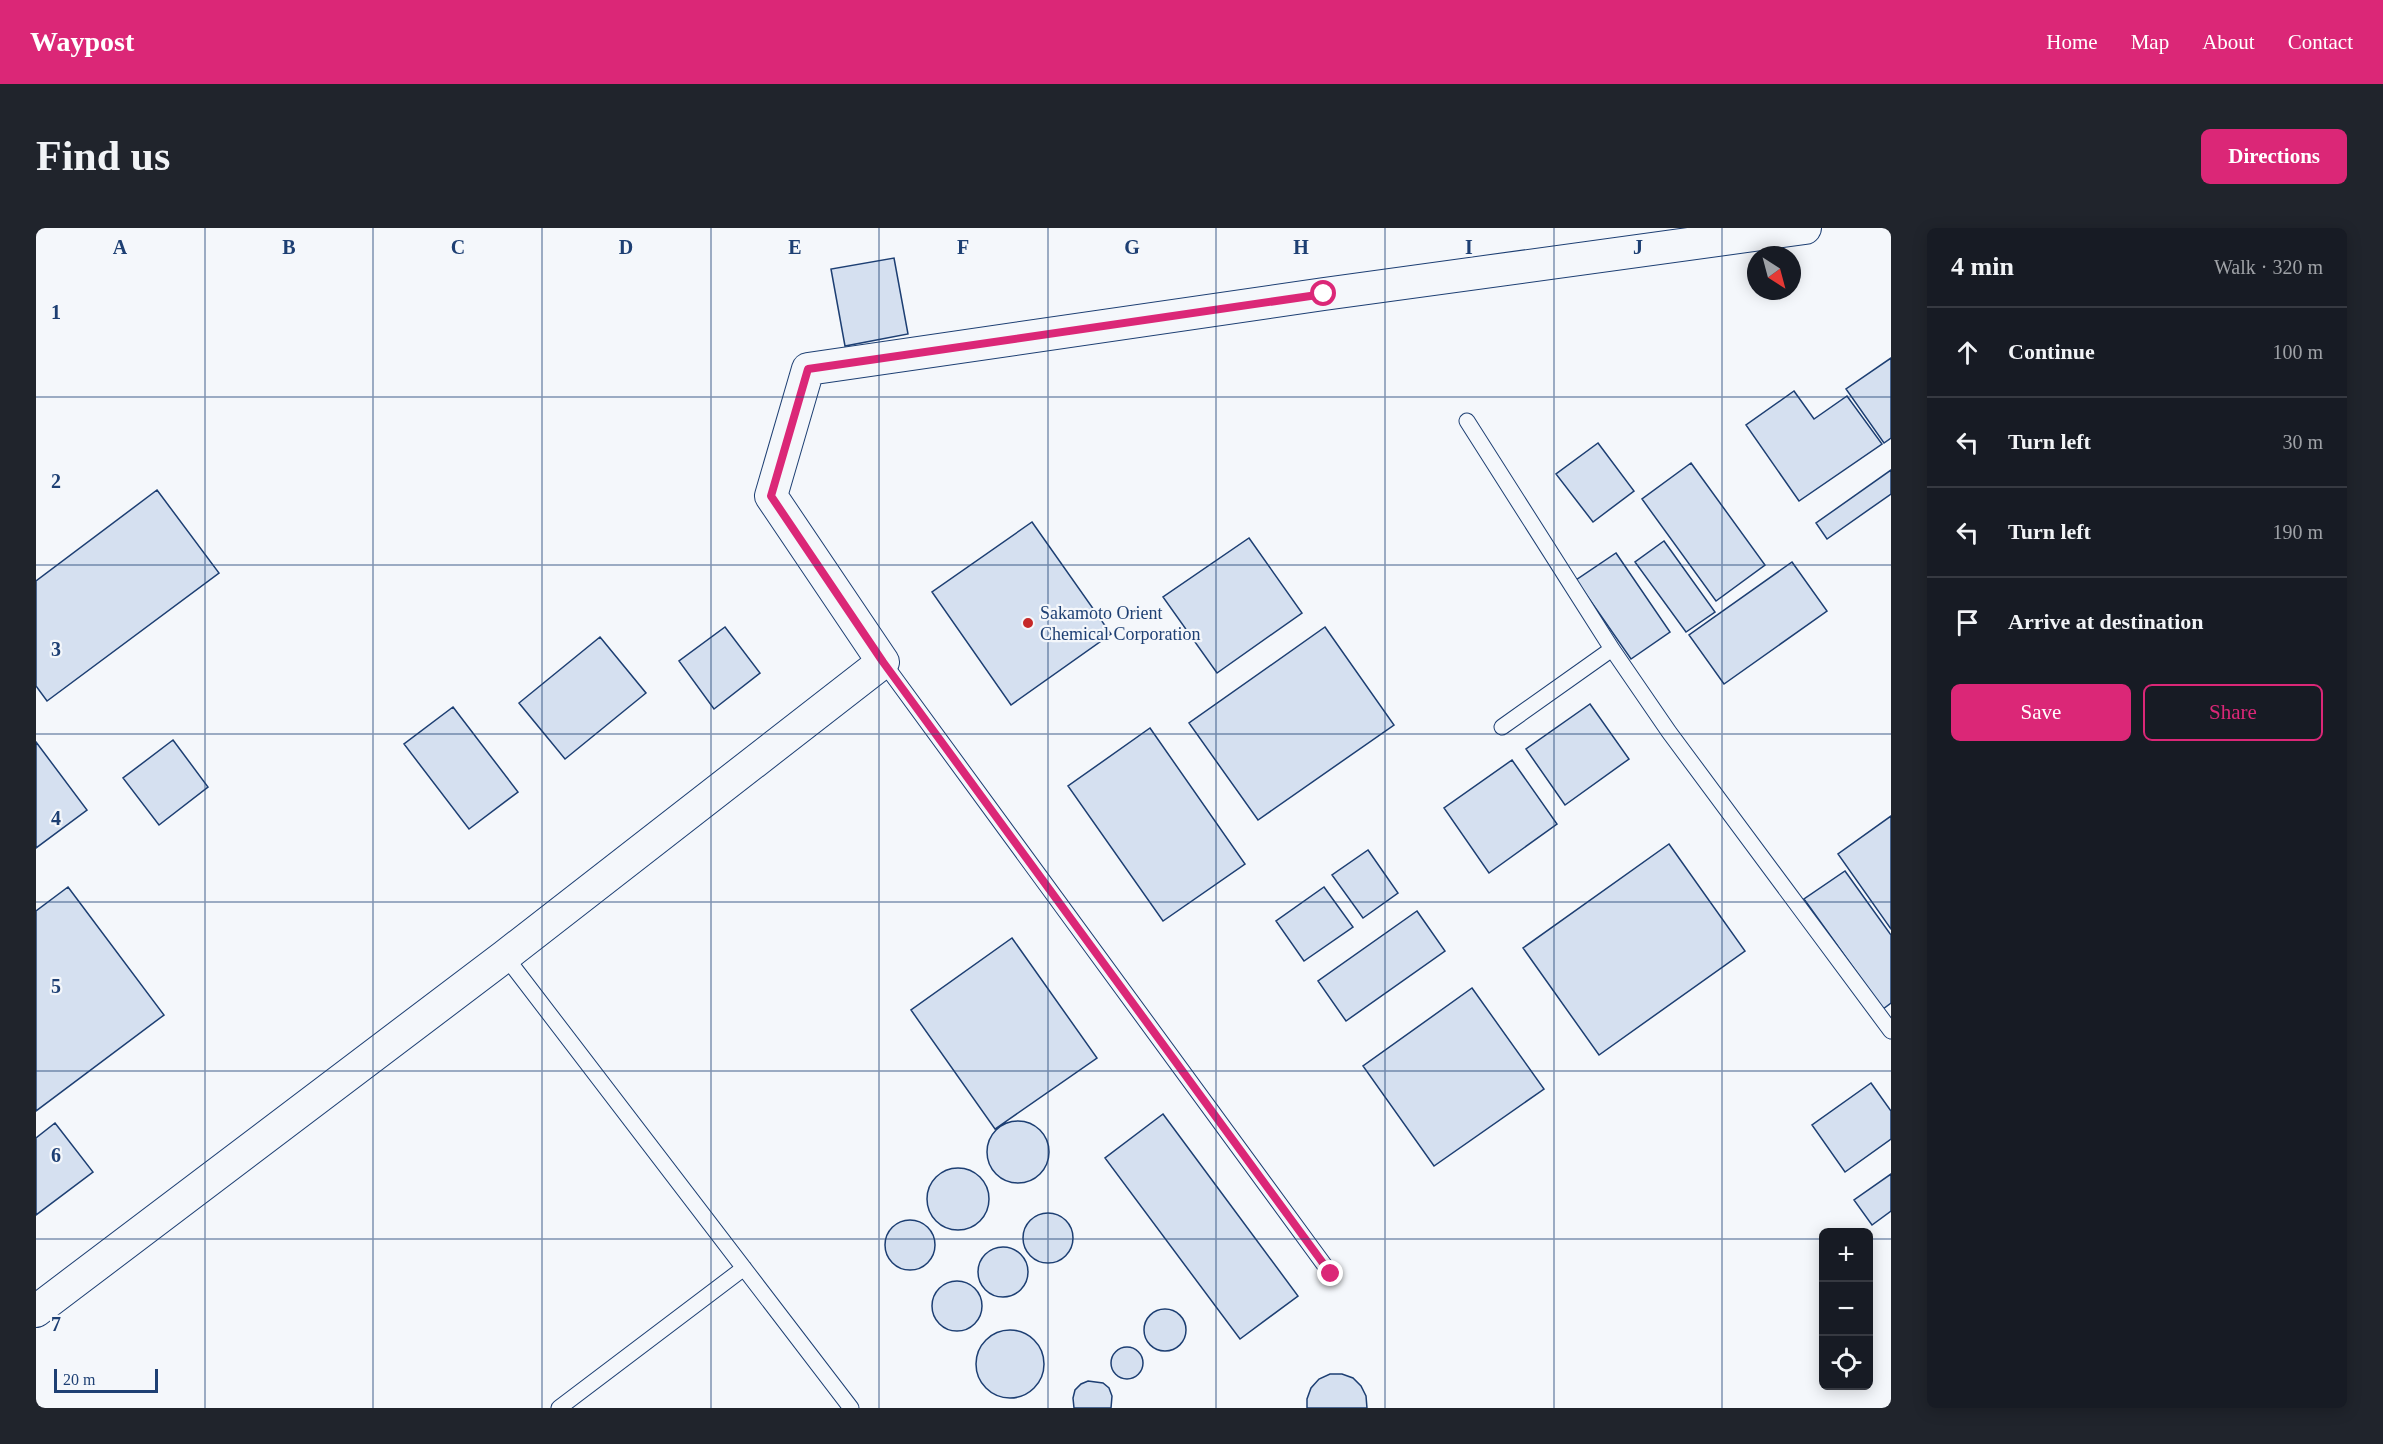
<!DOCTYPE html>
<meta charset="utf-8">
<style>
:root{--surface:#171b24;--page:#20242c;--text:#f1f3f6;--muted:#9ea1a6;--line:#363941;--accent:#db2777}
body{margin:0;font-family:Georgia,serif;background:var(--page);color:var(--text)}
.controls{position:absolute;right:18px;bottom:18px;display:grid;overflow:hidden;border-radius:9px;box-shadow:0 3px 15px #0003}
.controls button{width:54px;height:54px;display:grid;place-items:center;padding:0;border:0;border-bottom:2px solid var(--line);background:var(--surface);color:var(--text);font:30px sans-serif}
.compass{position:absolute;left:1711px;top:18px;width:54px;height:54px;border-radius:50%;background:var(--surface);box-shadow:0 3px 15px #0003;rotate:144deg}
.scale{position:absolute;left:18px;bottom:15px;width:104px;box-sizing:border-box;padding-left:6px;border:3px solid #1d3f73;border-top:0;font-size:16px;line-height:21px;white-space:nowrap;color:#1d3f73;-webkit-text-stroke:4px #f4f7fb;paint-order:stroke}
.stop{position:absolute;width:18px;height:18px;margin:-14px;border:4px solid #db2777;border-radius:50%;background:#fff}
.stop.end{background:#db2777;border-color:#fff;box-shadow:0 2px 6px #0008}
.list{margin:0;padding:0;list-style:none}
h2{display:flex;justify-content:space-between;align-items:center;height:78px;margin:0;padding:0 24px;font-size:26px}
h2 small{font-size:20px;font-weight:400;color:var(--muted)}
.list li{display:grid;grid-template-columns:39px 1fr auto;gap:18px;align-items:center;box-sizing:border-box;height:90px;padding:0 24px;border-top:2px solid var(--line)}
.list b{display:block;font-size:22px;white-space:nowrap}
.list em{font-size:20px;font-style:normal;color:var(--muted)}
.actions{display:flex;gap:12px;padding:18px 24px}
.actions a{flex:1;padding:14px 0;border:2px solid var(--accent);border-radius:9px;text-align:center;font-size:21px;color:var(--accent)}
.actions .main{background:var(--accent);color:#fff}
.icon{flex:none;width:33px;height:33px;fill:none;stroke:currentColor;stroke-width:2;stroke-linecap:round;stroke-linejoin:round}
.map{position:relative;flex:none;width:1855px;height:1180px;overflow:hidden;border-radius:9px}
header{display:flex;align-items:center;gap:36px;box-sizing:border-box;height:84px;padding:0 30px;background:var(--accent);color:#fff}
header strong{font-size:28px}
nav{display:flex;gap:33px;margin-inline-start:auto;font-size:21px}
.intro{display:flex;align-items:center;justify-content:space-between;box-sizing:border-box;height:144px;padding:0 36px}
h1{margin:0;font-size:42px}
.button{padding:15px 27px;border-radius:9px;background:var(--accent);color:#fff;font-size:21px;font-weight:700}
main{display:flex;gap:36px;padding:0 36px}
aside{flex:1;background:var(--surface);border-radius:9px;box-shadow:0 3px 15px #0003}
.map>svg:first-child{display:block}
.building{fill:#d5e0f0;stroke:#1d3f73;stroke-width:1.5}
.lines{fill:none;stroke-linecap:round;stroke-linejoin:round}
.service-casing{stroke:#1d3f73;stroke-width:17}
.minor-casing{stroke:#1d3f73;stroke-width:34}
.service{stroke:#f4f7fb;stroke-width:15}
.minor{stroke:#f4f7fb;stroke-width:32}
.route{stroke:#db2777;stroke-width:8}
.grid{fill:none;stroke:#1d3f73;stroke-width:1.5;stroke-opacity:0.55}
.poi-dot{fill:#c62828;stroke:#f4f7fb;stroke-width:2}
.labels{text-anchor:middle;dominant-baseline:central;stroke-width:4.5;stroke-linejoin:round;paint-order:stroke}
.poi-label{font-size:18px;fill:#1d3f73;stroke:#f4f7fb;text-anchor:start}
.grid-label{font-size:20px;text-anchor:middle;font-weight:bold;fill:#1d3f73;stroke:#f4f7fb;stroke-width:4.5;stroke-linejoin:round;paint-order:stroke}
</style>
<header>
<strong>Waypost</strong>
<nav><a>Home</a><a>Map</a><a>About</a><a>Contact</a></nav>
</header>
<div class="intro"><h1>Find us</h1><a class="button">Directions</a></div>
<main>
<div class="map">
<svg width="1855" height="1180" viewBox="0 0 1855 1180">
<rect width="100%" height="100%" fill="#f4f7fb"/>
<path class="building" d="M858 30 872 106 809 118 795 41Z
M1855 130V210L1848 215 1810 161Z
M1758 163 1778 191 1811 168 1846 216 1763 273 1710 197Z
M1562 215 1598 263 1557 294 1520 246Z
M1655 235 1729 337 1680 373 1606 271Z
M1855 242V266L1791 311 1780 295Z
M121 262 183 345 11 473 0 458V353Z
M996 294 1075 406 975 477 896 364Z
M1213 310 1266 385 1181 445 1127 369Z
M1628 313 1679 384 1650 404 1599 334Z
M1580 325 1634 404 1595 431 1540 352Z
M1756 334 1791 383 1688 456 1653 407Z
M689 399 724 445 678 481 643 433Z
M1289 399 1358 497 1222 592 1153 495Z
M564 409 610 465 529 531 483 475Z
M1554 476 1593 531 1529 577 1490 521Z
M417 479 482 564 433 601 368 516Z
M1114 500 1209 636 1127 693 1032 558Z
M137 512 172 559 123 597 87 550Z
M0 514 51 582 0 620Z
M1476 532 1521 596 1453 645 1408 580Z
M1855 588V701L1802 626Z
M1633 616 1709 723 1563 827 1487 720Z
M1332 622 1362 665 1327 690 1296 647Z
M1809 643 1855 707V775L1847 781 1768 671Z
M32 659 128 787 0 883V683Z
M1288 659 1317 699 1268 733 1240 693Z
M1381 683 1409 723 1310 793 1282 753Z
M976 710 1061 830 959 901 875 782Z
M1436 760 1508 861 1398 938 1327 838Z
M1835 855 1855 883V911L1809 944 1776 897Z
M1127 886 1262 1068 1204 1111 1069 930Z
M951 924a31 31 0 1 1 62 0a31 31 0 1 1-62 0Z
M19 895 57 944 0 987V910Z
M891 971a31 31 0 1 1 62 0a31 31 0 1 1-62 0Z
M1855 946V983L1836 997 1818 972Z
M987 1010a25 25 0 1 1 50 0a25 25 0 1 1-50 0Z
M849 1017a25 25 0 1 1 50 0a25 25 0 1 1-50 0Z
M942 1044a25 25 0 1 1 50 0a25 25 0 1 1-50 0Z
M896 1078a25 25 0 1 1 50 0a25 25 0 1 1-50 0Z
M1108 1102a21 21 0 1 1 42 0a21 21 0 1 1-42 0Z
M940 1136a34 34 0 1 1 68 0a34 34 0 1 1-68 0Z
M1075 1135a16 16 0 1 1 32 0a16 16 0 1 1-32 0Z
M1294 1146H1306L1317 1150 1325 1158 1330 1168 1331 1180H1271V1171L1275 1160 1283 1151Z
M1052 1153 1067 1155 1073 1160 1076 1168 1075 1180H1038L1037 1170 1039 1162 1045 1156Z"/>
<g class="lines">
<g class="service-casing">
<path id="service" d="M1431 193 1576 421
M847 434 1295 1046
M1466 499 1576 421 1633 504 1855 803
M469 728 815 1180
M523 1180 708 1040"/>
</g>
<g class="minor-casing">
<path id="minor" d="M0 1083 469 728 847 434 735 268 772 141 1288 66 1769 0"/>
</g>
<use href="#service" class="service"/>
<use href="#minor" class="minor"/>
</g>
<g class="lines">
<path class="route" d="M1288 66 772 141 735 268 847 434 1295 1046"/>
</g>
<path class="grid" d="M169 0V1180M337 0V1180M506 0V1180M675 0V1180M843 0V1180M1012 0V1180M1180 0V1180M1349 0V1180M1518 0V1180M1686 0V1180M0 169H1855M0 337H1855M0 506H1855M0 674H1855M0 843H1855M0 1011H1788M1832 1011H1855"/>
<circle class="poi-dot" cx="992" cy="395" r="6"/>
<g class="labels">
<g class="poi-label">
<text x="1004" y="385">Sakamoto Orient<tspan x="1004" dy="21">Chemical Corporation</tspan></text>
</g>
</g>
<g class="grid-label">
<text x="84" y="26">A</text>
<text x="253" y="26">B</text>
<text x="422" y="26">C</text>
<text x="590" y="26">D</text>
<text x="759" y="26">E</text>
<text x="927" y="26">F</text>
<text x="1096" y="26">G</text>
<text x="1265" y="26">H</text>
<text x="1433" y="26">I</text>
<text x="1602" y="26">J</text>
<text x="20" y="91">1</text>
<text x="20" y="260">2</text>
<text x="20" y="428">3</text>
<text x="20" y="597">4</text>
<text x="20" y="765">5</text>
<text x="20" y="934">6</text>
<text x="20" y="1103">7</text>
</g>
</svg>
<div class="controls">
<button>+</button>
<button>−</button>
<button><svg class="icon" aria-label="locate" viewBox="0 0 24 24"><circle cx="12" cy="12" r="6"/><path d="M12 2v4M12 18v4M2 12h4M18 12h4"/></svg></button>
</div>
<svg class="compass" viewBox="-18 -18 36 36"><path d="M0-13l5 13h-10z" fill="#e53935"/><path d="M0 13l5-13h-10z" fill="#9ea1a6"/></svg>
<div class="scale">20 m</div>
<div class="stop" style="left:1288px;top:66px"></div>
<div class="stop end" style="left:1295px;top:1046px"></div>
</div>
<aside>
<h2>4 min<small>Walk · 320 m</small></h2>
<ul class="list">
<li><svg class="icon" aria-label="ahead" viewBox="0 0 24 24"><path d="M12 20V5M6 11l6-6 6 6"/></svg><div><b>Continue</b></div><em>100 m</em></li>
<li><svg class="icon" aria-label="left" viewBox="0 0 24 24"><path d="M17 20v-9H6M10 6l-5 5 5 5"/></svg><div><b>Turn left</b></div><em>30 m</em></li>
<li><svg class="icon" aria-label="left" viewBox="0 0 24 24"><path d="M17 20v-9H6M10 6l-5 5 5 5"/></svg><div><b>Turn left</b></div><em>190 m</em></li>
<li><svg class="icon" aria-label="arrive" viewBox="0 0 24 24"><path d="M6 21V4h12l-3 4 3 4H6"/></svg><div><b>Arrive at destination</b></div></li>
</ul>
<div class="actions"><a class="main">Save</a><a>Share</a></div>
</aside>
</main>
